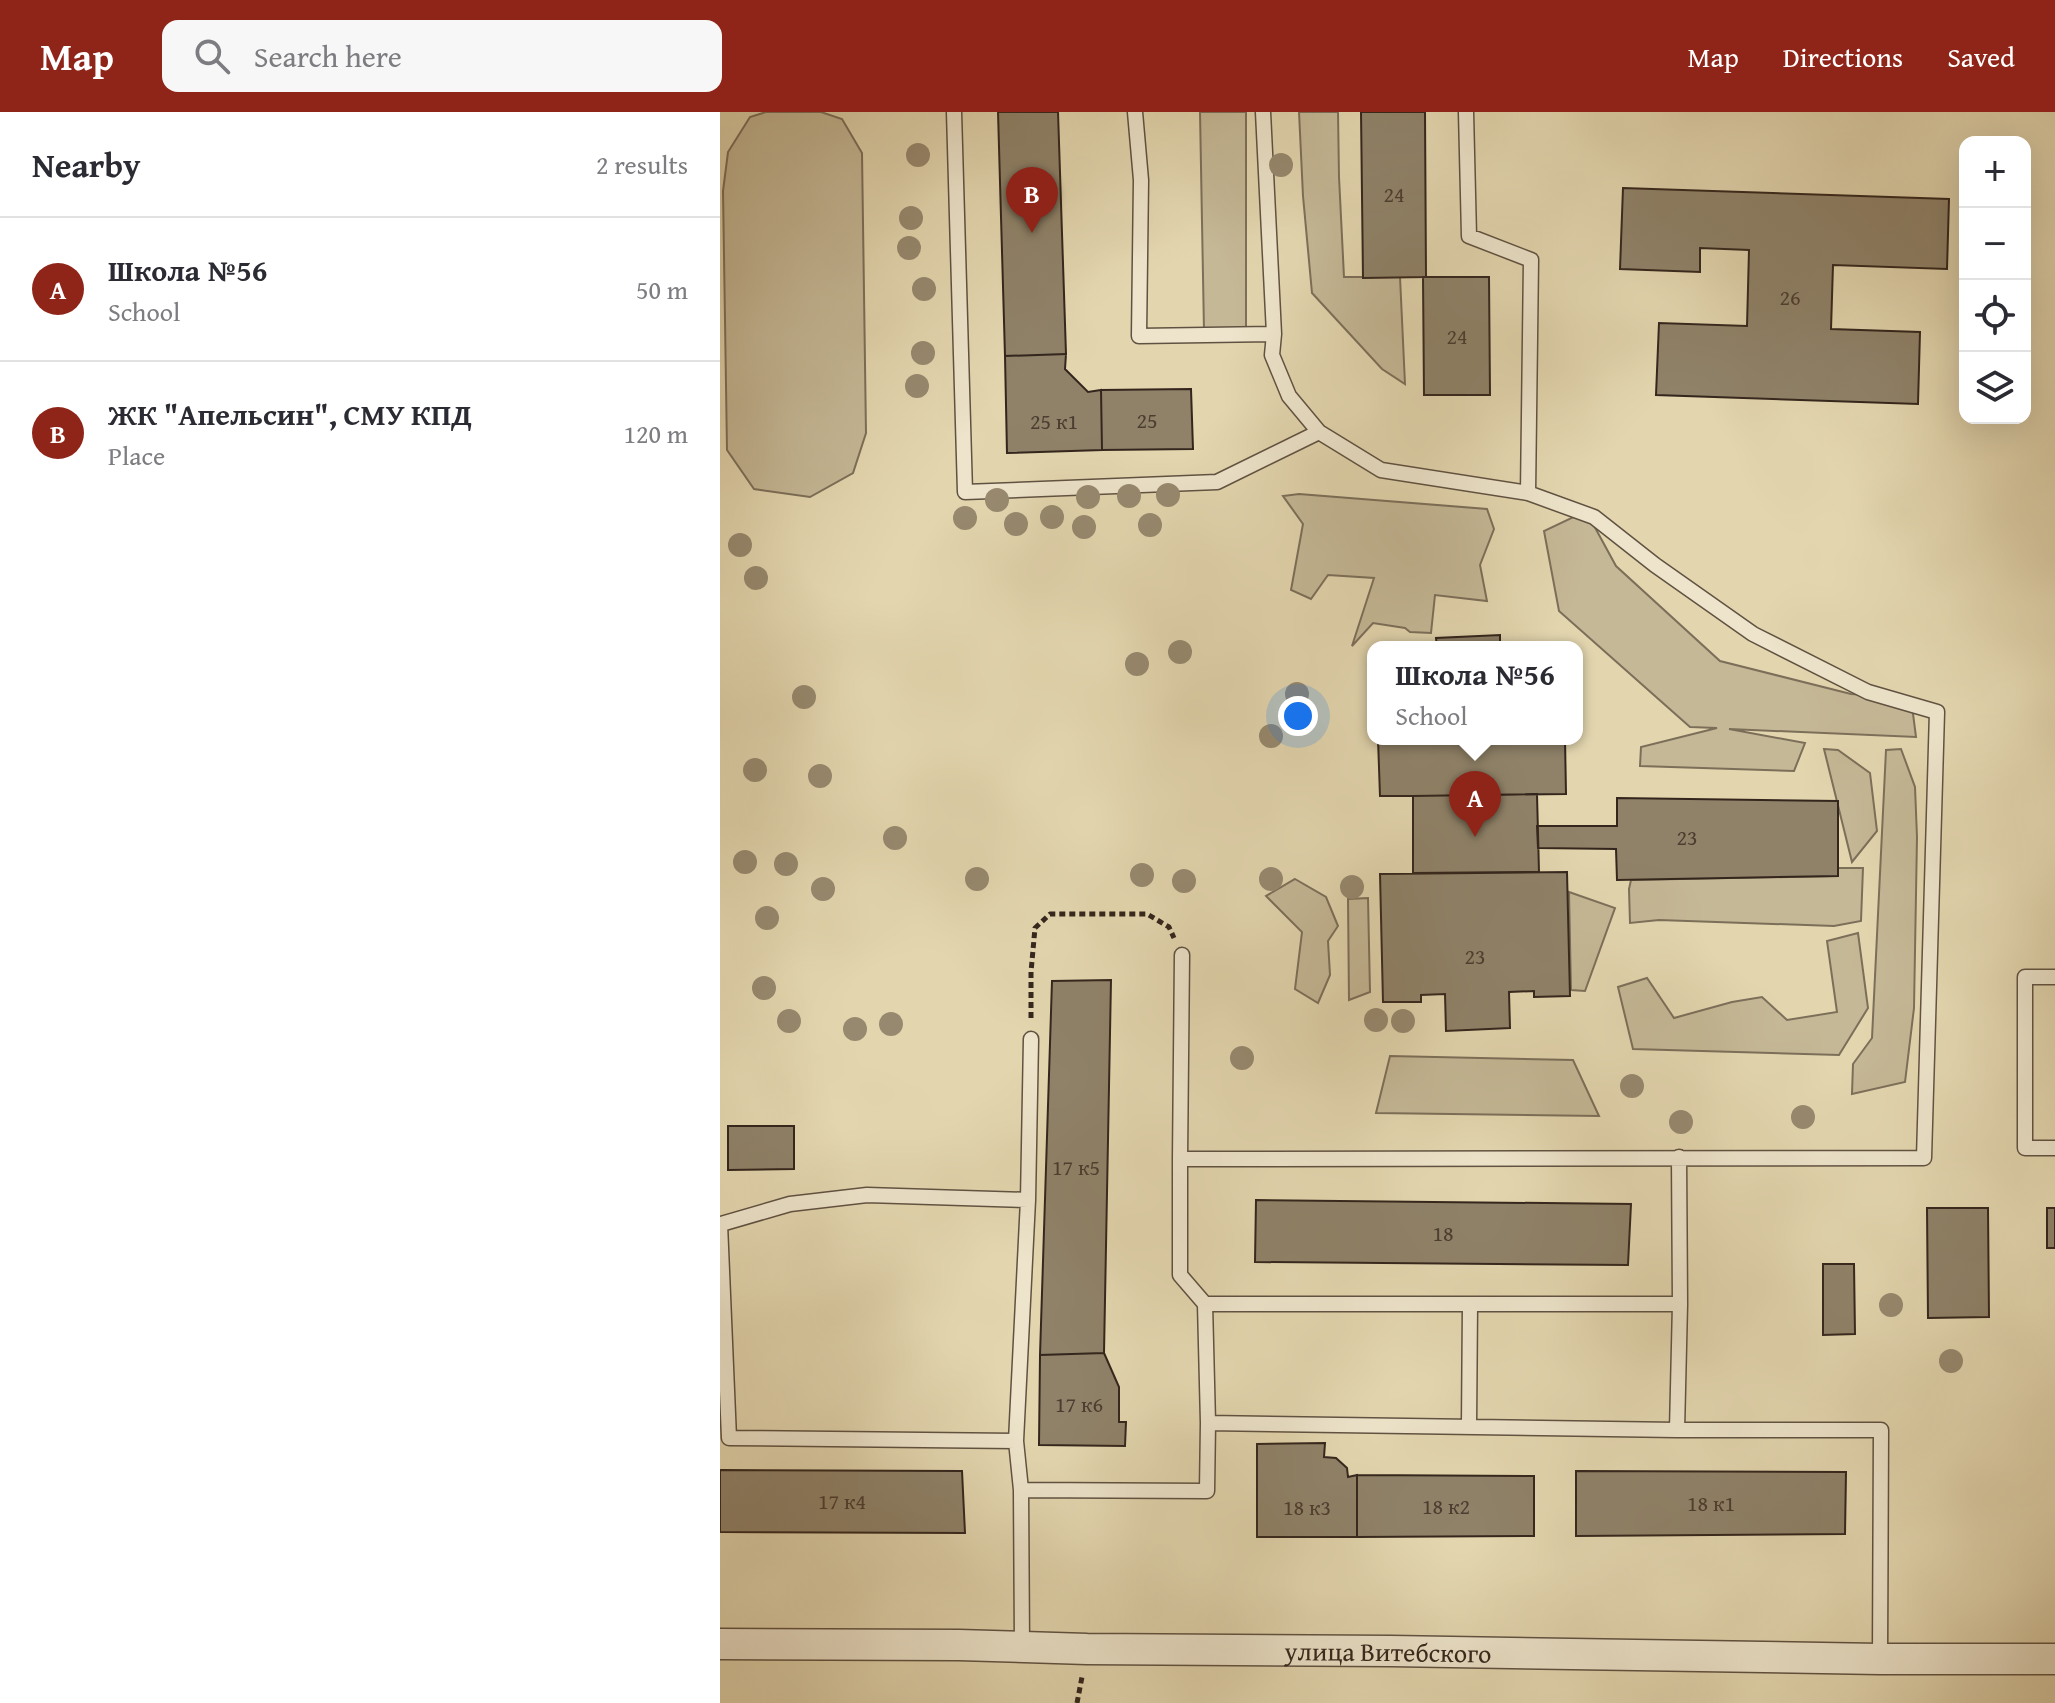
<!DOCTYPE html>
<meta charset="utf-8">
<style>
:root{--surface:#fff;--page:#f7f7f7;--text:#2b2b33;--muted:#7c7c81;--line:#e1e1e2;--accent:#8f2418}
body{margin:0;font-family:"Gentium Book Plus",serif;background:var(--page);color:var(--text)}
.controls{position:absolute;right:24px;top:24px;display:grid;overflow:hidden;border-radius:16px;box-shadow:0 8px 32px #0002}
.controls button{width:72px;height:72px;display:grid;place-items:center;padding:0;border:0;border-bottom:2px solid var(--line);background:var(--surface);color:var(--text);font:40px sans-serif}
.you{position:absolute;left:578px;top:604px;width:28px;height:28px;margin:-20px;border:6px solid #fff;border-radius:50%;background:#1a73e8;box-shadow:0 0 0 12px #1a73e833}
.badge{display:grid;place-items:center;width:52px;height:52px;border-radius:50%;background:var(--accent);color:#fff;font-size:26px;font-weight:700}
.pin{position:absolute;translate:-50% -66px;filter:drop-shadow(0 2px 4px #0008)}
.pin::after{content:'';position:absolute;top:42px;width:28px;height:24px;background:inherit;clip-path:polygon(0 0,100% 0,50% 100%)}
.popup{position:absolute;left:647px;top:529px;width:216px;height:104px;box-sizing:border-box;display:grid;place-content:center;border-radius:16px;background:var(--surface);filter:drop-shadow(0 2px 6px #0005);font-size:26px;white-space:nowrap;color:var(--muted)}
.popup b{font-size:30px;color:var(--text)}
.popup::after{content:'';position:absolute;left:50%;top:100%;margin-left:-16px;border:16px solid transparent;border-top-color:var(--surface)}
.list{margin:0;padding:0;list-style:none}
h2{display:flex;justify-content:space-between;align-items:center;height:104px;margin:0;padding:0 32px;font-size:34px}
h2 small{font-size:26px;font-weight:400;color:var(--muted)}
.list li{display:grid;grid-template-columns:52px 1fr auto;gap:24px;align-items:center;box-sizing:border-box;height:144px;padding:0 32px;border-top:2px solid var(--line)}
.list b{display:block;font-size:30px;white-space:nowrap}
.list p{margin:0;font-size:26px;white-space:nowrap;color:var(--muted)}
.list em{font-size:26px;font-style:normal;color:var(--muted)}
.icon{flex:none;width:44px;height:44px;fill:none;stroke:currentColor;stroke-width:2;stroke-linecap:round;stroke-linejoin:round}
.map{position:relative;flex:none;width:1335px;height:1591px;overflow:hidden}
header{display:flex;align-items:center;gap:48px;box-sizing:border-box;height:112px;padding:0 40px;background:var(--accent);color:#fff}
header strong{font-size:38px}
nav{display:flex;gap:44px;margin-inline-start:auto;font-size:28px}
.search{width:560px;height:72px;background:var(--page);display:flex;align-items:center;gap:20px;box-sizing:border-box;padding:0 28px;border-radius:16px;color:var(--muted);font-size:30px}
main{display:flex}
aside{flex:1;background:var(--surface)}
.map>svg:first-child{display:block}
.green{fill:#c5b896;stroke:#7c6f5a;stroke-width:2}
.building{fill:#8f8269;stroke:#34261d;stroke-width:2}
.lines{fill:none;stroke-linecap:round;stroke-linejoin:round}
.lane-casing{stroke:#605242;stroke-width:17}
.street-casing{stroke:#605242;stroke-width:33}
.path{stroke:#34261d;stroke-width:5;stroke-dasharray:6 4;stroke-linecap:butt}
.lane{stroke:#ede4cb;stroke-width:14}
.street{stroke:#ede4cb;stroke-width:30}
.tree{fill:#97896f}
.labels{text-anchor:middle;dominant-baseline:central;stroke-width:7;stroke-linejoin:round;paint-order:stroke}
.number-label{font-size:22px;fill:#4b3d30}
.street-label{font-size:26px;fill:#34261d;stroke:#ede4cb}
</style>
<header>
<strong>Map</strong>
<div class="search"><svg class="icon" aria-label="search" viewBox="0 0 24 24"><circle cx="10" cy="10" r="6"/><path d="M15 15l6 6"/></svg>Search here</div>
<nav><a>Map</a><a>Directions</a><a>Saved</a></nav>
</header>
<main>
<aside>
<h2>Nearby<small>2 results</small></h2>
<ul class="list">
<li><span class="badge">A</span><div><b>Школа №56</b><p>School</p></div><em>50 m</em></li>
<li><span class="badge">B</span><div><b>ЖК &quot;Апельсин&quot;, СМУ КПД</b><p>Place</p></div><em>120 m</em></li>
</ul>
</aside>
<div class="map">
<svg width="1335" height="1591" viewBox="0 0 1335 1591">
<rect width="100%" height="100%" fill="#e3d6af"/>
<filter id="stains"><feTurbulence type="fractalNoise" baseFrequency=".0025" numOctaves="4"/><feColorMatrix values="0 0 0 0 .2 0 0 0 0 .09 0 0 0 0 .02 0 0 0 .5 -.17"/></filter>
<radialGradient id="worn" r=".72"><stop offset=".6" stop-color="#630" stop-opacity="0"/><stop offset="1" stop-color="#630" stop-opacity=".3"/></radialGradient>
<path class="green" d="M46 0H101L122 7 142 41 146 321 133 361 90 385 34 377 7 338 3 79 8 40 30 5Z
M480 0H526V219H484Z
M579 0H618L619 65 624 165H680L685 272 662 257 592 181 583 84Z
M579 382 767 397 774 417 760 453 767 489 715 483 711 521 690 520 685 516 653 511 632 534 654 466 608 463 591 487 571 478 583 412 563 384Z
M866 399 896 454 1000 549 1131 582 1191 586 1196 625 1009 617 1085 631 1074 659 920 654 921 635 997 616 970 615 839 499 824 419Z
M1104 637 1118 638 1150 661 1157 719 1132 750Z
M1181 637 1195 675 1197 725 1194 896 1185 970 1132 982 1133 952 1152 926 1166 638Z
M1118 756H1143L1141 809 1114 814 939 808 910 811 909 777 911 768 1117 764Z
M575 767 606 785 618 814 608 829 610 863 598 891 575 877 582 820 546 784Z
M849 780 895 796 865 879 851 878Z
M648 786 650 880 629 888 628 787Z
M1138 821 1148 896 1119 943 913 937 898 875 927 866 954 906 1012 890 1042 885 1067 908 1117 900 1107 829Z
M670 944 853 948 879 1004 656 1001Z"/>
<path class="building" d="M278 0H338L346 242 285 244Z
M641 0H705L706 165 643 166Z
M903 76 1229 87 1227 157 1113 153 1111 217 1200 220 1198 292 936 283 939 211 1027 214 1029 138 980 136V160L900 157Z
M703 165H769L770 283H704Z
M346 242 345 257 368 280 381 278 382 338 287 341 285 244Z
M471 277 473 337 382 338 381 278Z
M780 523V535H717L716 526Z
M658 627H845L846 682 660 684Z
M817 682 819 760 693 761V684Z
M897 686 1118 689V764L897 768 896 737 818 736 817 714H897Z
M847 760 850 884 814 885V879L789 880 790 916 726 919 725 882 701 883V890H663L660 762Z
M391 868 384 1241 320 1243 332 869Z
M8 1014H74V1057L8 1058Z
M536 1088 911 1092 908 1153 535 1150Z
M1207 1096H1268L1269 1205 1208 1206Z
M1327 1096H1335V1136H1327Z
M1103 1152H1134L1135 1222 1103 1223Z
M384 1241 399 1275V1310H406L405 1334 319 1333 320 1243Z
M605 1331 604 1345 616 1346 627 1356 628 1365 637 1363V1425H537V1332Z
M0 1358 242 1359 245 1421 0 1420Z
M856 1359 1126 1360 1125 1422 856 1424Z
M637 1363 814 1364V1424L637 1425Z"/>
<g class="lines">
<g class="lane-casing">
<path id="lane" d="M234 0 245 380 497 370 599 320
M415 0 421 68 419 224 554 222
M543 0 554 222 552 243 569 284 599 320 661 358 808 381 811 148 749 124 746 0
M808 381 874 405 935 453 1033 522 1148 580 1217 600 1204 1046 460 1047V1163L485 1192H960L959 1045
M1335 865H1305V1036H1335
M460 1047 462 843
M0 1112 9 1326 296 1329 308 1088 311 927
M1 1112 70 1092 147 1083 308 1088
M485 1192 488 1311
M960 1192 957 1318H1161L1160 1547
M749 1314 750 1192
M296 1329 301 1378 487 1379 488 1311 957 1318
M301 1378 302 1534"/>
</g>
<g class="street-casing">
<g id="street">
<path id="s1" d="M0 1532 239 1533 367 1537 671 1539 1160 1547H1335"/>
</g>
</g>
<path class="path" d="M311 906V860L315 816 330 802H427L449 815 454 826
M357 1591 362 1565"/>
<use href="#lane" class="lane"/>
<use href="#street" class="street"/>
</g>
<g class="tree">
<circle cx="198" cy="43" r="12"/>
<circle cx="561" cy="53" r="12"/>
<circle cx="191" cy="106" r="12"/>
<circle cx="189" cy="136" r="12"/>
<circle cx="204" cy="177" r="12"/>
<circle cx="203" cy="241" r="12"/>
<circle cx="197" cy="274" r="12"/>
<circle cx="448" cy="383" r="12"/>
<circle cx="409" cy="384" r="12"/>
<circle cx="368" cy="385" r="12"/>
<circle cx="277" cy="388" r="12"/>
<circle cx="332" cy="405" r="12"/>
<circle cx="245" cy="406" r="12"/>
<circle cx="296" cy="412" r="12"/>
<circle cx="430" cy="413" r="12"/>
<circle cx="364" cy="415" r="12"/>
<circle cx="20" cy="433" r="12"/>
<circle cx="36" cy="466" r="12"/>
<circle cx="460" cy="540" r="12"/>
<circle cx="417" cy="552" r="12"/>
<circle cx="577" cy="582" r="12"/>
<circle cx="84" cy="585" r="12"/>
<circle cx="551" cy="624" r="12"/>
<circle cx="35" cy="658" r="12"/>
<circle cx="100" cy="664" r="12"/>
<circle cx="175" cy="726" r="12"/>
<circle cx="25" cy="750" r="12"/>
<circle cx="66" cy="752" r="12"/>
<circle cx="422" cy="763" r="12"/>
<circle cx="257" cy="767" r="12"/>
<circle cx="551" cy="767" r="12"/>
<circle cx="464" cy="769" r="12"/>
<circle cx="632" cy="775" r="12"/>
<circle cx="103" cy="777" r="12"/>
<circle cx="47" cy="806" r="12"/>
<circle cx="44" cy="876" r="12"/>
<circle cx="656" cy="908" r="12"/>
<circle cx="69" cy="909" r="12"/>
<circle cx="683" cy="909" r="12"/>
<circle cx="171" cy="912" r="12"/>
<circle cx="135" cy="917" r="12"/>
<circle cx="522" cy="946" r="12"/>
<circle cx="912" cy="974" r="12"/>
<circle cx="1083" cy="1005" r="12"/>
<circle cx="961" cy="1010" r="12"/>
<circle cx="1171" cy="1193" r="12"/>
<circle cx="1231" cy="1249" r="12"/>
</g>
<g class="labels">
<g class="number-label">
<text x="674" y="82">24</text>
<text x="1070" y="185">26</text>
<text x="737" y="224">24</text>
<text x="427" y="308">25</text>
<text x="334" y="309">25 к1</text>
<text x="967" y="725">23</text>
<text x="755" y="844">23</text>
<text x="356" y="1055">17 к5</text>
<text x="723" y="1121">18</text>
<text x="359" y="1292">17 к6</text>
<text x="122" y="1389">17 к4</text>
<text x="991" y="1391">18 к1</text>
<text x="726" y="1394">18 к2</text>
<text x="587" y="1395">18 к3</text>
</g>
<g class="street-label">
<text stroke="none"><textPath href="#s1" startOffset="668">улица Витебского</textPath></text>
</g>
</g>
<rect width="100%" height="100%" filter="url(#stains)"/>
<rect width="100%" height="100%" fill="url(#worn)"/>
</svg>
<div class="controls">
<button>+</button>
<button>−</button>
<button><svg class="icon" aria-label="locate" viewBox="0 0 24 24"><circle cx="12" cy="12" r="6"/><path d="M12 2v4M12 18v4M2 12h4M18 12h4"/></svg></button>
<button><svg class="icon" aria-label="layers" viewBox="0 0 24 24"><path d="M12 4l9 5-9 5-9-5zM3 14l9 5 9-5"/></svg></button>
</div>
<div class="you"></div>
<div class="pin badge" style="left:755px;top:725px">A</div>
<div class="popup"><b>Школа №56</b>School</div>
<div class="pin badge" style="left:312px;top:121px">B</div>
</div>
</main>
